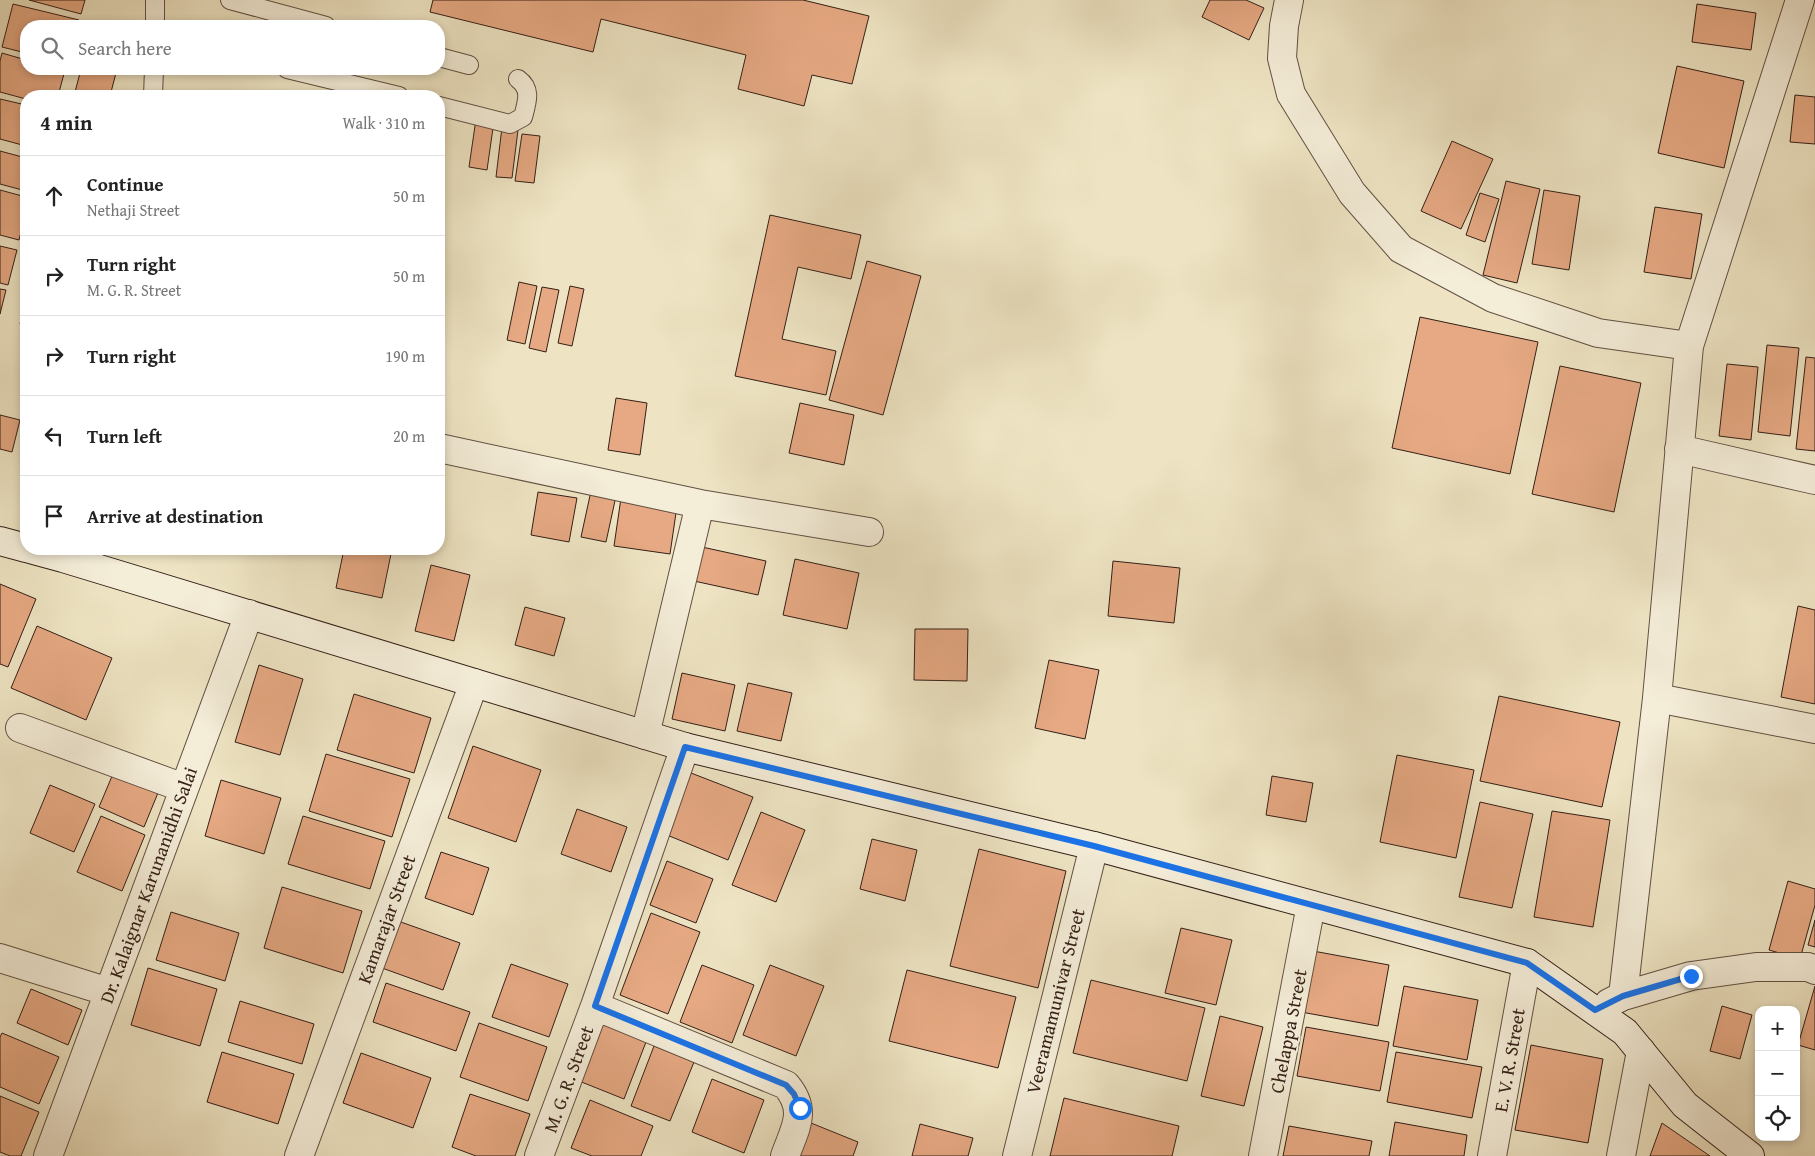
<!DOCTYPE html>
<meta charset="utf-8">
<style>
:root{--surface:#fff;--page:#f6f6f6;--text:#222;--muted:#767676;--line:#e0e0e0}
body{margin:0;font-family:"Gentium Book Plus",serif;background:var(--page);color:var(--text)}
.controls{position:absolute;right:15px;bottom:15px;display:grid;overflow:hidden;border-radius:10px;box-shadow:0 2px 8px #0003}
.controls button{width:45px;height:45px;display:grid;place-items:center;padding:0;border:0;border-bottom:1px solid var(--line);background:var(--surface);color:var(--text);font:25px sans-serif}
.stop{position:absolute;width:15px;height:15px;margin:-11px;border:4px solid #1a73e8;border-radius:50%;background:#fff}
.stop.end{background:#1a73e8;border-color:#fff;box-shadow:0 1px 5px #0008}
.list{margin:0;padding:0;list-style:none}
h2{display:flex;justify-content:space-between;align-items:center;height:65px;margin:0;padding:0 20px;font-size:21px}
h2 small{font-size:16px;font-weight:400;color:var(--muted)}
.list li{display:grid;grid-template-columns:32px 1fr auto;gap:15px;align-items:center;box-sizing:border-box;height:80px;padding:0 20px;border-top:1px solid var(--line)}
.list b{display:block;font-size:19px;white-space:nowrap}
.list p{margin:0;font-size:16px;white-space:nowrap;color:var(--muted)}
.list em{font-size:16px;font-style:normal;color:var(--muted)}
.icon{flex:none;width:28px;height:28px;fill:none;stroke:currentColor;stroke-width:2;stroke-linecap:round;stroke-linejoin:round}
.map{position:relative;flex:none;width:1815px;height:1156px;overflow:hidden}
.search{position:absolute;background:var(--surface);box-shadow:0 2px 8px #0003;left:20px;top:20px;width:425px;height:55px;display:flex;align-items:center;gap:12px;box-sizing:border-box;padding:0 18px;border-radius:20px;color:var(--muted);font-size:19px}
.panel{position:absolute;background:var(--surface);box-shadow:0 2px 8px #0003;left:20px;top:90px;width:425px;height:465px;border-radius:20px}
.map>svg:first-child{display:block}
.building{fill:#e6a983;stroke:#341f17}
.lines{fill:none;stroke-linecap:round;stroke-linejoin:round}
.lane-casing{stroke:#625042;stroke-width:20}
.street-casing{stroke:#625042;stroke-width:30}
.secondary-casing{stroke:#341f17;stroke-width:30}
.lane{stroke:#f4edd8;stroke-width:18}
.street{stroke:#f4edd8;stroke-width:28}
.secondary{stroke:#f4edd8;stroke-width:28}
.route{stroke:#1a73e8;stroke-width:6}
.labels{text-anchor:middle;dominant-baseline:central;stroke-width:4;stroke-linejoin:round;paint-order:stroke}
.street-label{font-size:19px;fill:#341f17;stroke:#f4edd8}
</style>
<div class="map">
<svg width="1815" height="1156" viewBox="0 0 1815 1156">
<rect width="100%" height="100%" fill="#eee4c3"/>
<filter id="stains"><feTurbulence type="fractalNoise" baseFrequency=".004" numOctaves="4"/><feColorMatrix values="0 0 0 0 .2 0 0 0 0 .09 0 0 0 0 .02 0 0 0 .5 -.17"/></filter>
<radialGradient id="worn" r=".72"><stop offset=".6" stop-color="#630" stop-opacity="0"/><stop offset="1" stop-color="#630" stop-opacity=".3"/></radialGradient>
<path class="building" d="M29 0H85L81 14Z
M433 0H803L869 16 852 84 812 75 804 106 738 89 746 55 601 19 593 52 430 12Z
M1210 0H1246L1264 8 1249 40 1202 17Z
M13 4 79 20 77 26H26V53L2 47Z
M1697 4 1756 13 1751 50 1692 42Z
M2 53 26 60V69L65 70 58 96H26V99L0 92V61Z
M1677 66 1744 81 1724 168 1658 153Z
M81 69H117L110 96H74Z
M1795 95 1815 97V144L1790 142Z
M0 99 26 105V146L0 139Z
M476 119 494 121 487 170 469 167Z
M502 127 518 130 512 178 496 177Z
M522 134 540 136 534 183 515 181Z
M1452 141 1493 159 1461 229 1421 211Z
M0 151 26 158V191L0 184Z
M1506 181 1540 189 1517 283 1483 275Z
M0 190 26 197V212L19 240 0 235Z
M1544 190 1580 196 1569 270 1532 264Z
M1480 193 1499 199 1485 242 1466 235Z
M1655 207 1702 214 1691 279 1644 272Z
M770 215 861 235 851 279 798 267 782 339 836 351 826 395 735 376Z
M0 246 17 250 8 285 0 283Z
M867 261 921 276 883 415 829 400Z
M519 282 537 286 525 344 507 340Z
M570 286 584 289 572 346 558 343Z
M542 287 559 290 546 352 529 348Z
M0 289 6 290 0 314Z
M26 300V326L20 324Z
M1420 317 1538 342 1510 474 1392 448Z
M1767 345 1799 348 1790 436 1758 432Z
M1806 357 1815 358V451L1796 449Z
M1727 364 1758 367 1751 440 1719 436Z
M1560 366 1641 383 1614 512 1532 494Z
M616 398 647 403 640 455 608 450Z
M800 403 854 415 844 465 789 453Z
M0 415 20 420 12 452 0 449Z
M591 491 616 496 606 542 581 537Z
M538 492 577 498 569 542 531 535Z
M621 498 677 506 670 554 614 546Z
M702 547 766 561 758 595 694 581Z
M344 549H392L382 598 336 588Z
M795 559 859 573 847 629 783 615Z
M1113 561 1180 568 1174 623 1108 616Z
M431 565 470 575 454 641 415 631Z
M0 584 36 599 8 667 0 664Z
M1798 606 1815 610V704L1781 697Z
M525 607 565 618 554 656 515 645Z
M37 626 112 658 86 720 11 688Z
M915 629H968L967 681 914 680Z
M1049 660 1099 670 1085 739 1035 728Z
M259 665 303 679 280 755 235 742Z
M682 673 735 685 725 731 672 719Z
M748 683 792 693 781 741 737 731Z
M354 694 431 718 414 773 337 750Z
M1499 696 1620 722 1602 807 1480 781Z
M473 746 541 770 516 842 448 818Z
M326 754 410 779 392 837 309 811Z
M1397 755 1474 770 1456 858 1380 842Z
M115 769 160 788 144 827 99 807Z
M691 773 753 797 728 860 667 835Z
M1272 776 1313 783 1306 822 1266 815Z
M221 780 281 798 264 854 205 836Z
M50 785 95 804 74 852 30 833Z
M1480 802 1533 814 1512 908 1459 897Z
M577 809 627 827 611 872 561 854Z
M1552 811 1610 820 1593 927 1534 917Z
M761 812 805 830 776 902 732 885Z
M101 816 145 835 122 891 77 872Z
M303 816 385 841 370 889 288 864Z
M872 839 917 850 905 901 860 889Z
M979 849 1066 871 1038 988 950 966Z
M441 852 489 868 473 915 425 898Z
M667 861 713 879 696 923 650 905Z
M1788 881 1815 889V905L1800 959 1769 950Z
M282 887 362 911 343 973 264 948Z
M171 912 239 933 225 981 156 960Z
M651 913 700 932 668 1014 620 995Z
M1815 920V947L1808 945Z
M398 921 460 943 443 990 382 968Z
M1181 928 1232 940 1216 1005 1165 993Z
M1313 951 1389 965 1378 1026 1301 1012Z
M511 964 568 984 549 1037 492 1017Z
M702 965 754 985 732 1043 680 1022Z
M770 965 824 986 796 1056 743 1035Z
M148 968 217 989 200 1046 131 1025Z
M907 970 1016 997 998 1068 889 1041Z
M1091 980 1205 1008 1187 1081 1073 1053Z
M386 983 470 1012 456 1051 373 1022Z
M1404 986 1478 1000 1467 1060 1393 1046Z
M1815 986V1050L1798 1045Z
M31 989 82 1010 68 1045 17 1023Z
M240 1001 314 1024 302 1064 228 1042Z
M1722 1006 1752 1015 1740 1059 1710 1051Z
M1220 1016 1263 1027 1244 1106 1201 1096Z
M596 1022 646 1042 624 1099 574 1079Z
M479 1023 547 1047 528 1101 460 1077Z
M1306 1027 1389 1042 1380 1091 1297 1076Z
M2 1033 59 1057 39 1104 0 1087V1037Z
M1531 1045 1603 1059 1588 1143 1515 1130Z
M654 1046 694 1062 670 1121 631 1106Z
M222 1052 294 1074 278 1124 207 1102Z
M1396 1052 1482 1067 1472 1118 1387 1102Z
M361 1053 431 1078 413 1128 343 1103Z
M712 1079 764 1100 744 1153 692 1132Z
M470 1094 530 1114 515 1156H476L452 1147Z
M0 1096 39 1112 21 1156H10L0 1152Z
M1064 1098 1179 1126 1172 1156H1050Z
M590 1100 653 1126 641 1156H592L571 1148Z
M1395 1122 1467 1135 1464 1156H1389Z
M811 1123 858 1142 853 1156H798Z
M1662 1123 1710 1156H1650Z
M920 1124 973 1138 968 1156H912Z
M1289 1126 1372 1141 1369 1156H1283Z"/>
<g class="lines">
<g class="lane-casing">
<path id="lane" d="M230 0 326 26
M155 26V0
M439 57 469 65
M287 69 399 96
M153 96 154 69
M439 106 510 124 523 117C527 102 532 89 518 79"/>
</g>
<g class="street-casing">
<path id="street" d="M1289 0 1284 26 1282 58 1291 94 1352 193 1401 249 1493 298 1598 333 1689 346
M439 448 700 504 645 735
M1679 449 1815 480
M700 504 869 532
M1657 698 1815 729
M20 728 184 788
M0 958 109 992
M1623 996 1657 698 1689 346 1800 0
M1609 1003 1623 996 1691 976 1756 967H1808L1815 970
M595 1006 786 1085C808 1111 795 1128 785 1156
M48 1156 249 614
M299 1156 474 683
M539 1156 595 1006 685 747
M1017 1156 1094 846
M1263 1156 1311 905
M1492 1156 1527 963
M1621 1156 1641 1051"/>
</g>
<g class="secondary-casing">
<path id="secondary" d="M0 541 26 548
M30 549 63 558 685 747 1094 846 1527 963 1625 1032 1685 1105 1750 1156"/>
</g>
<use href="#lane" class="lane"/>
<use href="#street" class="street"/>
<use href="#secondary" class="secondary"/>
</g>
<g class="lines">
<path class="route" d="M800 1108 794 1094 786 1085 595 1006 685 747 1094 846 1527 963 1595 1010 1623 996 1691 976"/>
</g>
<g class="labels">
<g class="street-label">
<text transform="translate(148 885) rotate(-70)">Dr. Kalaignar Karunanidhi Salai</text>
<text transform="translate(386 919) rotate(-70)">Kamarajar Street</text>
<text transform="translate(1055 1001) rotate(-76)">Veeramamunivar Street</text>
<text transform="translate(1288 1031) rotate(-79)">Chelappa Street</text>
<text transform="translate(1509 1060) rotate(-80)">E. V. R. Street</text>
<text transform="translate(568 1079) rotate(-70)">M. G. R. Street</text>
</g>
</g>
<rect width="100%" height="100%" filter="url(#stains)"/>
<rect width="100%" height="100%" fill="url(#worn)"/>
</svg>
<div class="controls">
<button>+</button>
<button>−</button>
<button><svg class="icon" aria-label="locate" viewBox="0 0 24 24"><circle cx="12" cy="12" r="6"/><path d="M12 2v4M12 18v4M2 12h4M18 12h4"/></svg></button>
</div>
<div class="stop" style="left:800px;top:1108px"></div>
<div class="stop end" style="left:1691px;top:976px"></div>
<div class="search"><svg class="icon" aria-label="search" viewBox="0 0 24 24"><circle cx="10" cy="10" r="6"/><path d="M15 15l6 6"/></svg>Search here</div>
<section class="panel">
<h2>4 min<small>Walk · 310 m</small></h2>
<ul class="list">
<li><svg class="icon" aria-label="ahead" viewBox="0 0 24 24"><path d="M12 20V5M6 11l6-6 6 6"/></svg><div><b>Continue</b><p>Nethaji Street</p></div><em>50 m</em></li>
<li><svg class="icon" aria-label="right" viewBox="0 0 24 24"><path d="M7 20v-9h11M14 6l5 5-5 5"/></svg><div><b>Turn right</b><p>M. G. R. Street</p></div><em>50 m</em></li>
<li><svg class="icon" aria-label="right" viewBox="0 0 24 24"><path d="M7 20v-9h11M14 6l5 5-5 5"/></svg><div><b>Turn right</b></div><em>190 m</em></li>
<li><svg class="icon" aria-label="left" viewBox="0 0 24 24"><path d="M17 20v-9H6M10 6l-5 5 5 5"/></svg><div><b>Turn left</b></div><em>20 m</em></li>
<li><svg class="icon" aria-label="arrive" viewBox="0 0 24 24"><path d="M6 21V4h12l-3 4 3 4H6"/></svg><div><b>Arrive at destination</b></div></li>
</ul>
</section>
</div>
